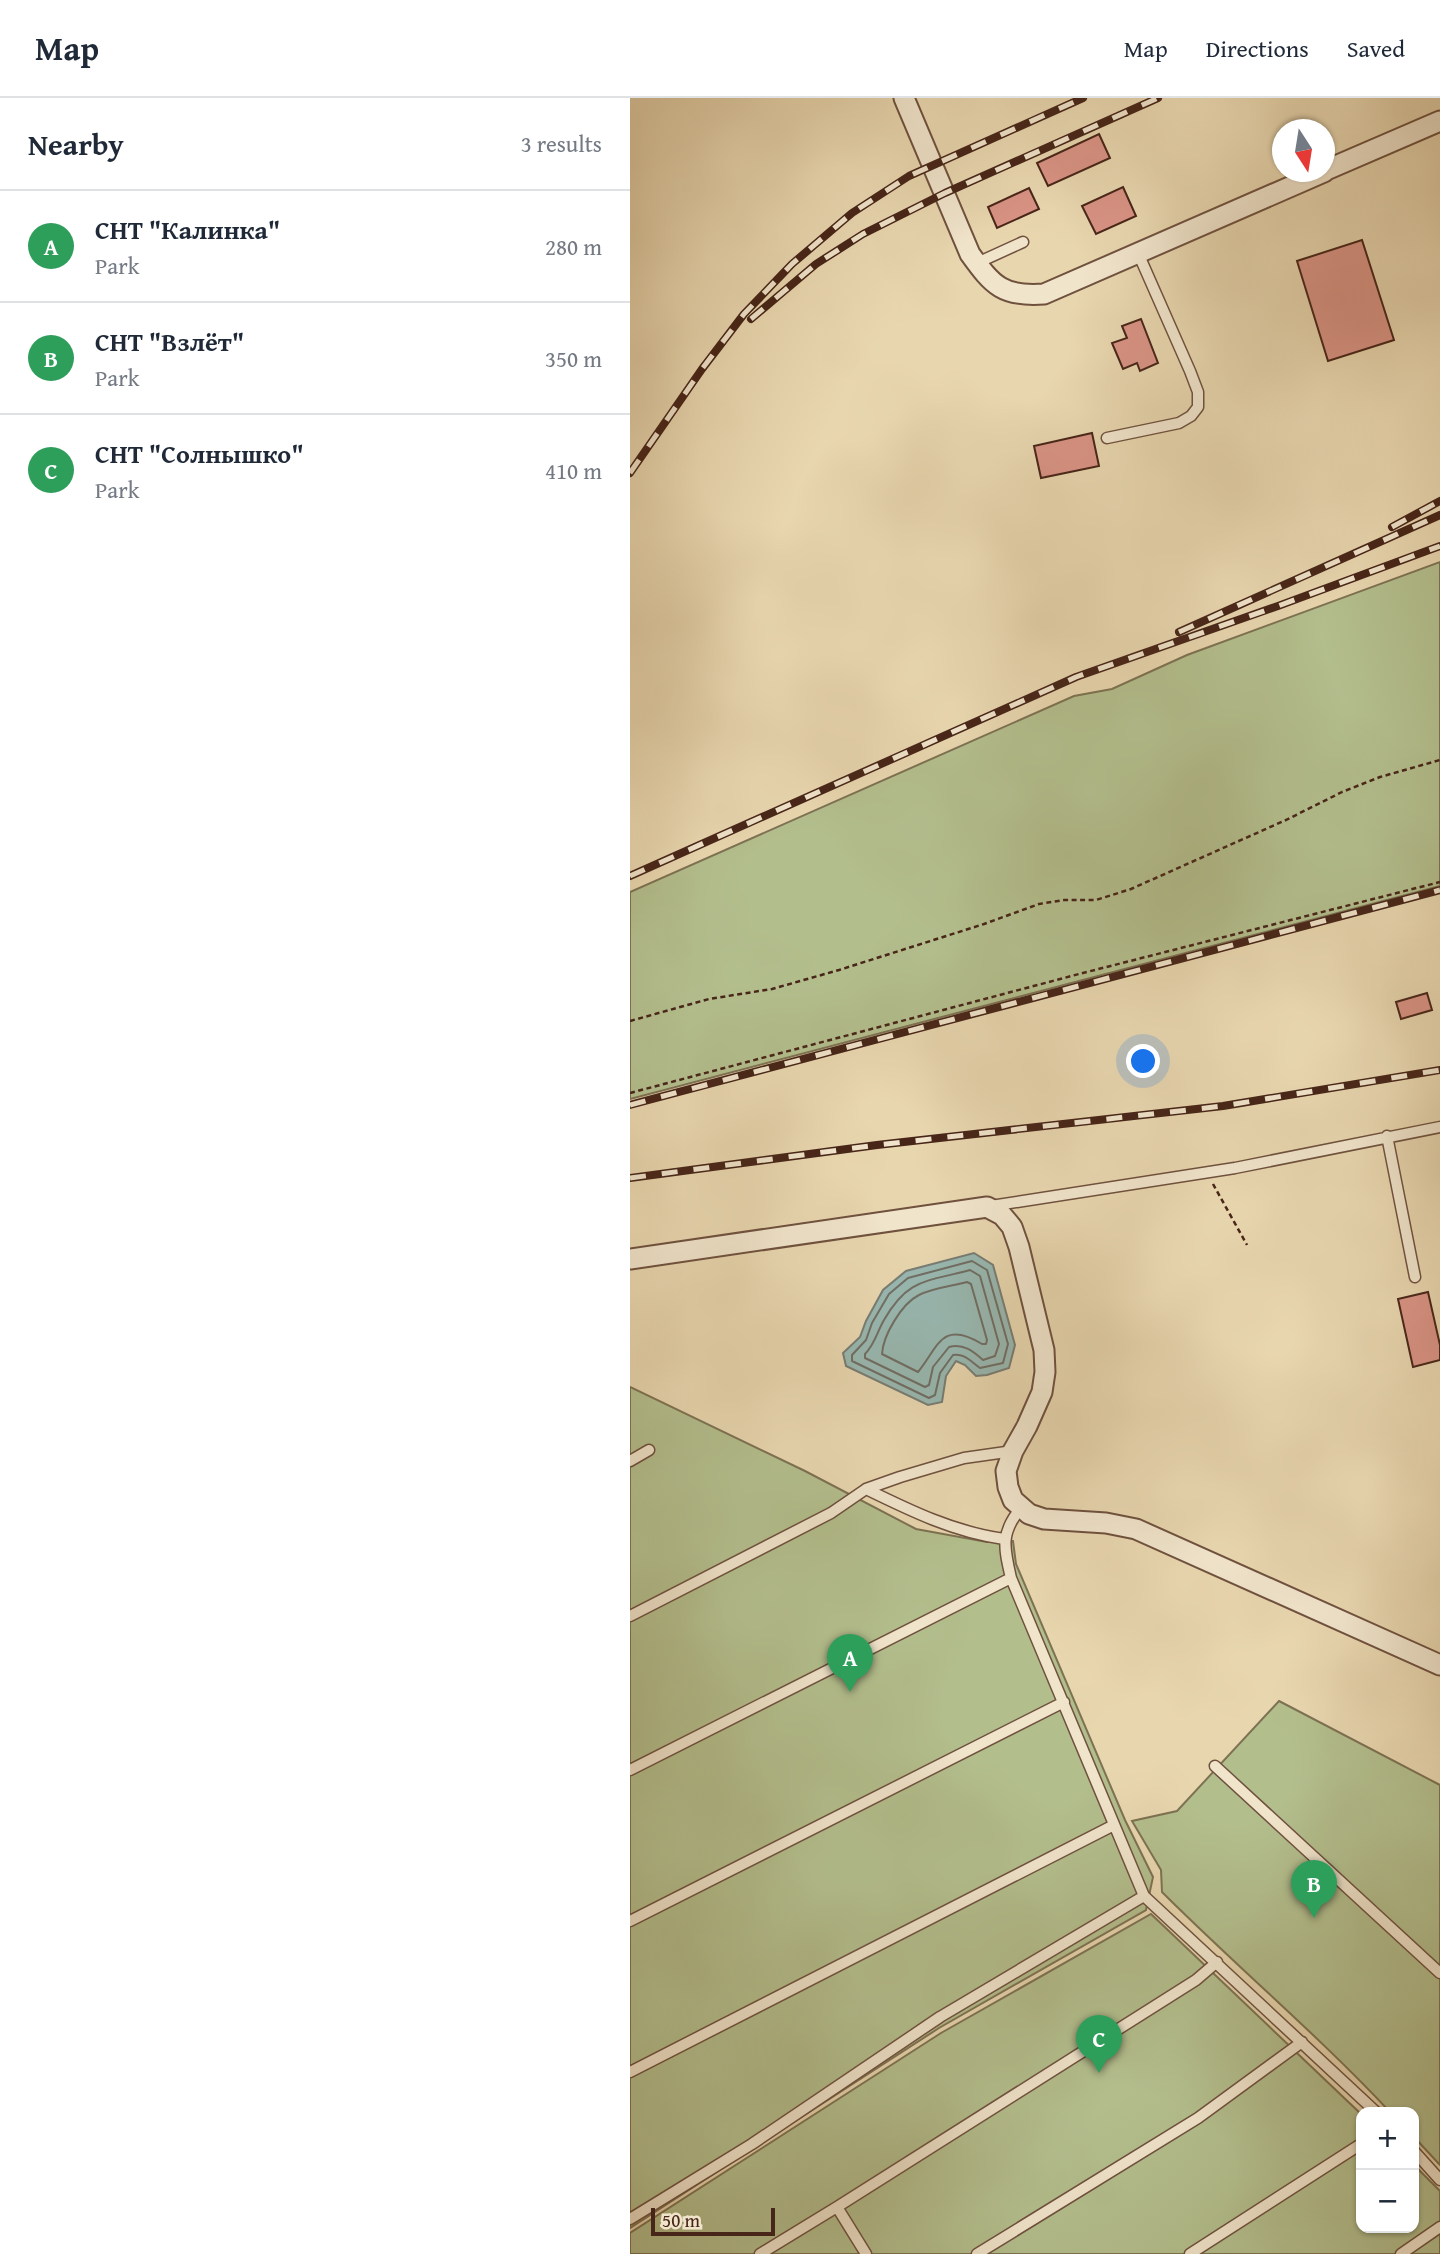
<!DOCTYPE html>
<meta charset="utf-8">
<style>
:root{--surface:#fff;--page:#f6f6f7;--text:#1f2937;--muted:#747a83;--line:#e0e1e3;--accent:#8f2418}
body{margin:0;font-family:"Gentium Book Plus",serif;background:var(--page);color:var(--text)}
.controls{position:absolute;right:21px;bottom:21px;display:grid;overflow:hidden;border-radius:14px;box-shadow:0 2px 5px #0004}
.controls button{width:63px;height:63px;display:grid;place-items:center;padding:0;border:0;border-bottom:2px solid var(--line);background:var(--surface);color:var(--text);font:35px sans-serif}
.compass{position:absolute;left:642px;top:21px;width:63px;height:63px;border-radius:50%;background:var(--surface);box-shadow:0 2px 5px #0004;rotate:168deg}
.scale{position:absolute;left:21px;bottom:18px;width:124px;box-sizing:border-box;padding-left:7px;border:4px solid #472518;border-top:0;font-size:19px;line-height:24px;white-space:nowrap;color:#472518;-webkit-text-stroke:5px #f0e4cb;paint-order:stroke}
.you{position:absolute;left:514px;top:964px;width:24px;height:24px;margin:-18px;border:5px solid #fff;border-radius:50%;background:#1a73e8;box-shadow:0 0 0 10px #1a73e833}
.badge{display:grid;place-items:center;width:46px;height:46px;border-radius:50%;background:var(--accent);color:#fff;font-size:23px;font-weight:700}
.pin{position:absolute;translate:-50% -58px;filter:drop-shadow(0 2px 4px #0008)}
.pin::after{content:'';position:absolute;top:37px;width:24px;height:21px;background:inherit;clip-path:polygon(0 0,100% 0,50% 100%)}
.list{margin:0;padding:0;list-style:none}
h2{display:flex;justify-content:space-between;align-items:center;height:91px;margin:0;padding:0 28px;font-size:30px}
h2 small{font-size:23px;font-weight:400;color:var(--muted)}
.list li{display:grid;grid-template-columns:46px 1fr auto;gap:21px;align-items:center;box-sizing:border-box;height:112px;padding:0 28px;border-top:2px solid var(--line)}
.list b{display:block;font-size:26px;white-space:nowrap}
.list p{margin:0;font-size:23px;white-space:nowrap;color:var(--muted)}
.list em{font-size:23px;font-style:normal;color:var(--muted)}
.map{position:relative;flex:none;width:810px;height:2156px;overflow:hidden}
header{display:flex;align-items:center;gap:42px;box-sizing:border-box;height:98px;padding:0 35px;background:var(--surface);border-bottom:2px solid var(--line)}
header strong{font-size:33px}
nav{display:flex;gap:38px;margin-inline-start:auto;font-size:24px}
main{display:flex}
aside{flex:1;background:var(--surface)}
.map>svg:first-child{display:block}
.green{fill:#b3be8d;stroke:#7d7252;stroke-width:2}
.water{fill:#98b8b1;stroke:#787d74;stroke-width:2}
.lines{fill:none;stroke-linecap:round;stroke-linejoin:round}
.shore{stroke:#706e64;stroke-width:2}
.building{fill:#d99385;stroke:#472518;stroke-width:2}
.lane-casing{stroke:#6f513e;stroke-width:13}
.street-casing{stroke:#6f513e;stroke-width:23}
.path{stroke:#472518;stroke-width:2.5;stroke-dasharray:5 3.5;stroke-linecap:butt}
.lane{stroke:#f0e4cb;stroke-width:10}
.street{stroke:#f0e4cb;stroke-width:19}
.rail-casing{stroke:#472518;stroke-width:8}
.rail{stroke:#f0e4cb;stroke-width:5;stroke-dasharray:16;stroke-linecap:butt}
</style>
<header>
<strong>Map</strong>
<nav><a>Map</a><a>Directions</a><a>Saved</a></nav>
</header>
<main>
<aside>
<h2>Nearby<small>3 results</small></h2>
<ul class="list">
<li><span class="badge" style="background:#2e9e5b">A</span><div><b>СНТ &quot;Калинка&quot;</b><p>Park</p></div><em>280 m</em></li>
<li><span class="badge" style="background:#2e9e5b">B</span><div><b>СНТ &quot;Взлёт&quot;</b><p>Park</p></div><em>350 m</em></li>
<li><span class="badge" style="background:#2e9e5b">C</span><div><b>СНТ &quot;Солнышко&quot;</b><p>Park</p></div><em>410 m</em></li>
</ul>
</aside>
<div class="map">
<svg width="810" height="2156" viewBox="0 0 810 2156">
<rect width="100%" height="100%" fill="#e8d6af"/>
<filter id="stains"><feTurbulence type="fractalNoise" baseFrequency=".00286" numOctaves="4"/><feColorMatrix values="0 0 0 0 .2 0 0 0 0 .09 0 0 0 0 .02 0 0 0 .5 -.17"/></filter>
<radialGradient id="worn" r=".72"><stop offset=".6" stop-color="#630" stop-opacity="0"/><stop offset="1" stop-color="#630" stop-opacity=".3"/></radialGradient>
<path class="green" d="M810 464V788L0 1001V794L444 598 482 591 557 557Z
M0 1289 175 1373 286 1431 357 1444 383 1443 386 1466 495 1722 523 1779 516 1812 309 1930 0 2130Z
M649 1603 810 1687V2067L784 2039V2014H760C688 1937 607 1869 532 1794L531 1772 502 1723 547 1713Z
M521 1816 731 2016V2130H784V2067L810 2093V2156H0V2135L311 1935Z"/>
<path class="water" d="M344 1155 363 1167 385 1247 379 1270 357 1277 346 1278 335 1267 326 1263 316 1278 312 1304 298 1307 216 1268 213 1255 230 1239 236 1223 253 1192 276 1173Z"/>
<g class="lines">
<path class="shore" d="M342 1163 357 1172 378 1246 373 1265 350 1270C341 1264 335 1255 323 1257L310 1275 305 1297 299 1300 222 1263V1257L236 1242 242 1225 259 1196 278 1180Z
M340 1172 350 1178 369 1246 365 1258 353 1262C343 1253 333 1245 319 1249L303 1269 299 1287 295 1289 235 1260V1256C245 1246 247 1234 254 1222 278 1180 296 1184 340 1172Z
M337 1184 341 1186 357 1242 356 1246H352C311 1221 308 1250 288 1274L252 1256C253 1238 271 1206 289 1197 302 1190 322 1188 337 1184Z"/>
</g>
<path class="building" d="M469 36 480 60 418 88 407 65Z
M493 89 506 118 466 136 452 108Z
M399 90 409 111 367 130 358 109Z
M732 142 764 242 698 263 667 163Z
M511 221 528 265 510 273 507 265 493 271 482 245 497 240 492 228Z
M462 335 469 368 411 380 404 348Z
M797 895 802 912 771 921 766 904Z
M798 1194 810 1247V1262L783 1269 768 1201Z"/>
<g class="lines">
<g class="lane-casing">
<path id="lane" d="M347 165 393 144
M477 340 549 325 561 318 568 309V294L560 273 508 155
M757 1038 785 1179
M361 1108 605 1070 810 1029
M0 1363 19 1352
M236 1391C281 1413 324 1434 374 1441
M391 1410C370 1435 374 1450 381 1480L514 1798 746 2014
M0 1518 201 1415 236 1391 270 1379 334 1360 383 1353
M585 1668 810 1875
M0 1672 381 1480
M0 1823 434 1604
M0 1974 484 1727
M784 2053 810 2082
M207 2109 236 2156
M0 2121 122 2046 310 1919 514 1798
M130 2156 207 2109 566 1882 587 1864
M347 2156 568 2020 672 1944
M560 2156 731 2046
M771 2156 810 2129"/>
</g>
<g class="street-casing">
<path id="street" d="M274 0 340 156C363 188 373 199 414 196L694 74
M694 73 810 23
M0 1161 357 1109 372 1117 382 1129 389 1149 414 1252 415 1274 412 1294 397 1328 383 1353 376 1373 378 1389 383 1402 399 1416 414 1421 476 1425 506 1431 810 1567"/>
</g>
<path class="path" d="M0 923 79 901 142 891 209 872 354 826 409 806 434 802H466L501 791 656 722 712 694 750 679 810 662
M0 995 449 876 810 784
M583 1086 617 1147"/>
<use href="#lane" class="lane"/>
<use href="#street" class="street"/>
<g class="rail-casing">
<path id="rail" d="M121 221 186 166 233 136 315 95 528 0
M0 375 72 271 114 216 162 166 222 115 279 78 453 0
M762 429 810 403
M549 534 810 417
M0 778 446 579 648 508 810 448
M0 1007 810 792
M0 1080 247 1047 593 1008 810 972"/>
</g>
<use href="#rail" class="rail"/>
</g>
<rect width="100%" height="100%" filter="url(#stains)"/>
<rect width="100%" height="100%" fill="url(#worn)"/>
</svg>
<div class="controls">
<button>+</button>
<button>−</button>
</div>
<svg class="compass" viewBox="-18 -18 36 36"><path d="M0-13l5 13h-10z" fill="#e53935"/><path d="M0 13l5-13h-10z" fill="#747a83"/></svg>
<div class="scale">50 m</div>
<div class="you"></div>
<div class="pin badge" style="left:220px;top:1594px;background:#2e9e5b">A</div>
<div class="pin badge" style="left:684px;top:1820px;background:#2e9e5b">B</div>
<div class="pin badge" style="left:469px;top:1975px;background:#2e9e5b">C</div>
</div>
</main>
